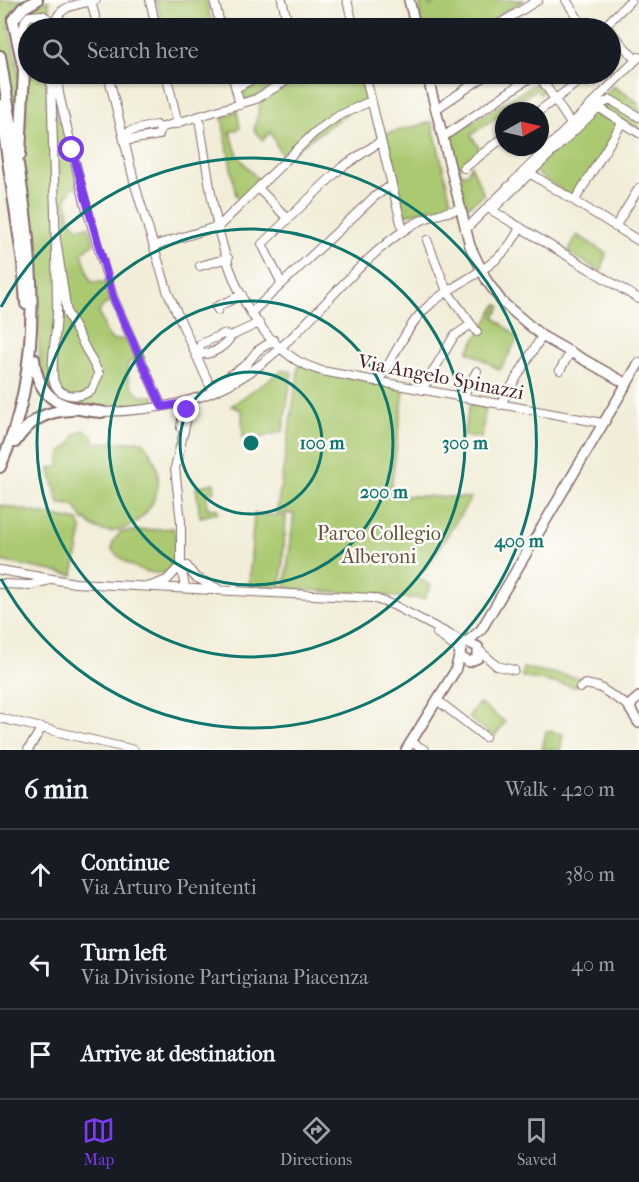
<!DOCTYPE html>
<meta charset="utf-8">
<style>
:root{--surface:#171b24;--page:#20242c;--text:#f1f3f6;--muted:#9ea1a6;--line:#363941;--accent:#7c3aed}
body{margin:0;font-family:"IM FELL French Canon",serif;background:var(--page);color:var(--text)}
.compass{position:absolute;left:495px;top:102px;width:54px;height:54px;border-radius:50%;background:var(--surface);box-shadow:0 2px 4px #0004;rotate:82deg}
.stop{position:absolute;width:18px;height:18px;margin:-14px;border:4px solid #7c3aed;border-radius:50%;background:#fff}
.stop.end{background:#7c3aed;border-color:#fff;box-shadow:0 2px 6px #0008}
.list{margin:0;padding:0;list-style:none}
h2{display:flex;justify-content:space-between;align-items:center;height:78px;margin:0;padding:0 24px;font-size:26px}
h2 small{font-size:20px;font-weight:400;color:var(--muted)}
.list li{display:grid;grid-template-columns:39px 1fr auto;gap:18px;align-items:center;box-sizing:border-box;height:90px;padding:0 24px;border-top:2px solid var(--line)}
.list b{display:block;font-size:22px;white-space:nowrap}
.list p{margin:0;font-size:20px;white-space:nowrap;color:var(--muted)}
.list em{font-size:20px;font-style:normal;color:var(--muted)}
.icon{flex:none;width:33px;height:33px;fill:none;stroke:currentColor;stroke-width:2;stroke-linecap:round;stroke-linejoin:round}
.map{position:relative;flex:none;width:639px;height:750px;overflow:hidden}
.search{position:absolute;background:var(--surface);box-shadow:0 2px 4px #0004;left:18px;right:18px;top:18px;height:66px;display:flex;align-items:center;gap:15px;box-sizing:border-box;padding:0 21px;border-radius:33px;color:var(--muted);font-size:22px}
.sheet{height:348px;background:var(--surface)}
nav{display:flex;justify-content:space-around;align-items:center;box-sizing:border-box;height:84px;border-top:2px solid var(--line);background:var(--surface);font-size:16px;color:var(--muted)}
nav a{display:grid;justify-items:center;gap:3px}
nav .on{color:var(--accent)}
.map>svg:first-child{display:block}
.green{fill:#aac971;stroke:#7a744e;stroke-width:1.5}
.lines{fill:none;stroke-linecap:round;stroke-linejoin:round}
.minor-casing{stroke:#846768;stroke-width:10}
.major-casing{stroke:#846768;stroke-width:12}
.highway-casing{stroke:#846768;stroke-width:14}
.minor{stroke:#fff;stroke-width:8}
.major{stroke:#fff;stroke-width:9}
.highway{stroke:#fff;stroke-width:10}
.route{stroke:#7c3aed;stroke-width:8}
.ring{fill:none;stroke:#0f766e;stroke-width:3}
.labels{text-anchor:middle;dominant-baseline:central;stroke-width:5;stroke-linejoin:round;paint-order:stroke}
.street-label{font-size:20px;fill:#4a1f2b;stroke:#fdfcf7}
.park-label{font-size:20px;fill:#675240;stroke:#fdfcf7}
.centre{fill:#0f766e;stroke:#fdfcf7;stroke-width:3}
.ring-label{font-size:18px;text-anchor:middle;font-weight:bold;fill:#0f766e;stroke:#fdfcf7;stroke-width:5;stroke-linejoin:round;paint-order:stroke}
</style>
<div class="map">
<svg width="639" height="750" viewBox="0 0 639 750">
<rect width="100%" height="100%" fill="#fdfcf7"/>
<filter id="ink" filterUnits="userSpaceOnUse"><feTurbulence type="fractalNoise" baseFrequency=".0167" numOctaves="2"/><feDisplacementMap in="SourceGraphic" scale="12" xChannelSelector="R" yChannelSelector="G"/><feConvolveMatrix kernelMatrix="1 2 1 2 8 2 1 2 1" color-interpolation-filters="sRGB"/></filter>
<filter id="wash" filterUnits="userSpaceOnUse"><feTurbulence type="fractalNoise" baseFrequency=".008" numOctaves="4" result="noise"/><feDisplacementMap in="SourceGraphic" scale="24" xChannelSelector="R" yChannelSelector="G"/><feGaussianBlur stdDeviation="1.35" result="paint"/><feColorMatrix in="noise" values="0 0 0 0 0 0 0 0 0 0 0 0 0 0 0 0 0 1.4 0 .05"/><feComposite in="paint" operator="in"/></filter>
<g filter="url(#wash)">
<rect width="100%" height="100%" fill="#f1edd8"/>
<path class="green" d="M0 0H30L14 8 8 22 20 78 16 147 0 40Z
M46 0H49L50 28H28V74H51L58 121H62L78 187 72 188 66 199 70 220 78 228 89 226 94 243 82 253 91 282H105L112 302 104 305 99 312 106 332 112 340 127 339 136 359 128 363C126 376 130 388 141 396H154L156 405 106 409 71 404 54 396 40 373 37 277 21 144 27 116 24 70 13 19Z
M156 0H206L213 28H163Z
M419 0H426L430 6 440 0H524L481 28H421L417 12 421 10Z
M264 74H293L255 97 241 101 238 89Z
M305 74H360L366 100 284 158C276 149 276 140 270 132L263 140 254 130 261 101Z
M538 82 544 91 540 94 536 89 471 135 481 151 462 164 459 170 462 174H467L471 165 484 195 464 209 446 138Z
M613 86 639 103V131L623 123 575 200 532 170Z
M237 110 240 128 230 132 238 156 260 182 241 200 236 196 222 118Z
M432 122 451 201 448 205 404 215 385 134Z
M577 235 606 253 601 272 568 252Z
M497 304 501 307 494 317 518 338 500 370 468 351Z
M299 365 404 390 390 495 471 498 427 567 417 577 431 586 424 599 285 588 294 514 277 513V510Z
M283 370 292 372 283 431 243 443 242 410 231 406Z
M470 404 486 407 481 438 463 435Z
M84 430 93 436 95 443 142 441C192 498 113 558 86 519L84 521 74 505 59 504 49 468 59 467 61 452 72 443 75 434Z
M214 483 215 491 206 493 208 509 217 508 218 513 200 517 196 487Z
M0 505 78 521 82 530 73 575 0 561Z
M254 514 286 516 281 587 249 585Z
M173 528C178 542 177 558 172 571 149 578 127 566 112 550L113 541 121 532Z
M523 668 578 677 576 687 522 677Z
M479 703 505 722 494 737 468 717Z
M546 731 563 734 560 750H542Z"/>
</g>
<g filter="url(#ink)">
<g class="lines">
<g class="minor-casing">
<path id="minor" d="M150 0 156 28
M214 0 221 28
M282 0 289 28
M347 0 354 28
M566 0 584 28
M91 1 98 28
M55 28C55 5 77 5 96 0
M339 28 352 21
M387 28 415 22
M493 28 538 0
M603 28 631 0
M610 31 636 60
M28 38 23 30 25 21 29 16 42 15 47 18 49 28
M51 74C53 152 56 230 57 308 58 326 49 368 54 382 60 399 80 398 92 390L99 374 67 313 56 239
M57 74 59 94 85 203 113 297 162 407
M108 74 135 185 168 293 211 388 246 365 257 351 274 340
M166 74 178 124
M232 74 240 105
M365 74 403 231
M538 74 571 124
M236 88 262 74
M595 105 639 133
M436 109 488 74
M539 111 589 74
M199 119C213 200 220 310 296 360 304 365 313 368 322 371L602 423
M160 128 159 135 129 140 127 134 130 131 156 125 160 128 256 99 297 74
M443 137 528 79 524 74
M464 168 504 137
M528 172 639 241
M259 189 288 219
M575 200 622 123
M495 207 603 103 611 100 639 117
M488 208 639 299
M615 227 639 188
M465 230 639 57
M427 240 447 291 477 332
M159 244 219 226 314 133 338 116 371 101
M200 266 228 258
M282 284 262 244 342 167 381 141
M218 310 216 307 242 295
M252 312 374 197 392 185
M231 336C226 346 212 355 201 354L199 349 201 344 223 334 231 336 259 323
M560 370 571 351
M378 382C392 361 406 328 423 311 455 278 500 273 520 227
M422 390 454 336 470 325
M462 398 477 371
M184 403 187 418 175 468 181 522V565L185 588
M500 405 542 336
M102 412C155 411 206 402 250 372 308 332 350 265 409 227 424 217 443 213 460 209
M181 428 184 403
M187 566 195 577 217 588
M0 570 75 583 373 598 393 605 466 643
M0 584 31 585 46 581
M151 586 167 580 181 565
M437 633 460 651
M479 650 497 666 514 670
M580 688 585 684 599 687 630 707
M437 700 485 737
M0 718 134 750
M411 742 425 750
M28 750 41 729"/>
</g>
<g class="major-casing">
<path id="major" d="M409 0 416 28
M427 74 470 246 487 281 502 302 542 336 627 384
M461 657 469 662 478 658V647L469 643
M639 697 632 703 630 709 639 723
M406 750 455 671 462 646 481 630 639 363"/>
</g>
<g class="highway-casing">
<path id="highway" d="M0 56C21 192 59 336 0 467
M0 105 23 263 26 304
M20 155 24 70 13 20 23 8 37 0
M34 359C38 402 65 409 102 412
M15 442C29 421 45 411 71 410"/>
</g>
<use href="#minor" class="minor"/>
<use href="#major" class="major"/>
<use href="#highway" class="highway"/>
</g>
</g>
<g class="lines" filter="url(#ink)">
<path class="route" d="M72 150 113 297 162 407 184 403 187 410"/>
</g>
<g class="ring">
<circle cx="251" cy="443" r="71"/>
<circle cx="251" cy="443" r="142"/>
<circle cx="251" cy="443" r="214"/>
<path d="M1 307A285 285 0 1 1 1 579"/>
</g>
<g class="labels">
<g class="street-label">
<text transform="translate(441 377) rotate(11)">Via Angelo Spinazzi</text>
</g>
<g class="park-label">
<text x="379" y="533">Parco Collegio<tspan x="379" dy="23">Alberoni</tspan></text>
</g>
</g>
<circle cx="251" cy="443" r="9" class="centre"/>
<g class="ring-label">
<text x="322" y="449">100 m</text>
<text x="465" y="449">300 m</text>
<text x="384" y="498">200 m</text>
<text x="519" y="547">400 m</text>
</g>
</svg>
<svg class="compass" viewBox="-18 -18 36 36"><path d="M0-13l5 13h-10z" fill="#e53935"/><path d="M0 13l5-13h-10z" fill="#9ea1a6"/></svg>
<div class="stop" style="left:72px;top:150px"></div>
<div class="stop end" style="left:187px;top:410px"></div>
<div class="search"><svg class="icon" aria-label="search" viewBox="0 0 24 24"><circle cx="10" cy="10" r="6"/><path d="M15 15l6 6"/></svg>Search here</div>
</div>
<section class="sheet">
<h2>6 min<small>Walk · 420 m</small></h2>
<ul class="list">
<li><svg class="icon" aria-label="ahead" viewBox="0 0 24 24"><path d="M12 20V5M6 11l6-6 6 6"/></svg><div><b>Continue</b><p>Via Arturo Penitenti</p></div><em>380 m</em></li>
<li><svg class="icon" aria-label="left" viewBox="0 0 24 24"><path d="M17 20v-9H6M10 6l-5 5 5 5"/></svg><div><b>Turn left</b><p>Via Divisione Partigiana Piacenza</p></div><em>40 m</em></li>
<li><svg class="icon" aria-label="arrive" viewBox="0 0 24 24"><path d="M6 21V4h12l-3 4 3 4H6"/></svg><div><b>Arrive at destination</b></div></li>
</ul>
</section>
<nav>
<a class="on"><svg class="icon" aria-label="map" viewBox="0 0 24 24"><path d="M3 6l6-2 6 2 6-2v14l-6 2-6-2-6 2zM9 4v14M15 6v14"/></svg>Map</a>
<a><svg class="icon" aria-label="directions" viewBox="0 0 24 24"><path d="M12 3l9 9-9 9-9-9zM9 14v-3h6M13 9l2 2-2 2"/></svg>Directions</a>
<a><svg class="icon" aria-label="saved" viewBox="0 0 24 24"><path d="M7 4h10v16l-5-4-5 4z"/></svg>Saved</a>
</nav>
